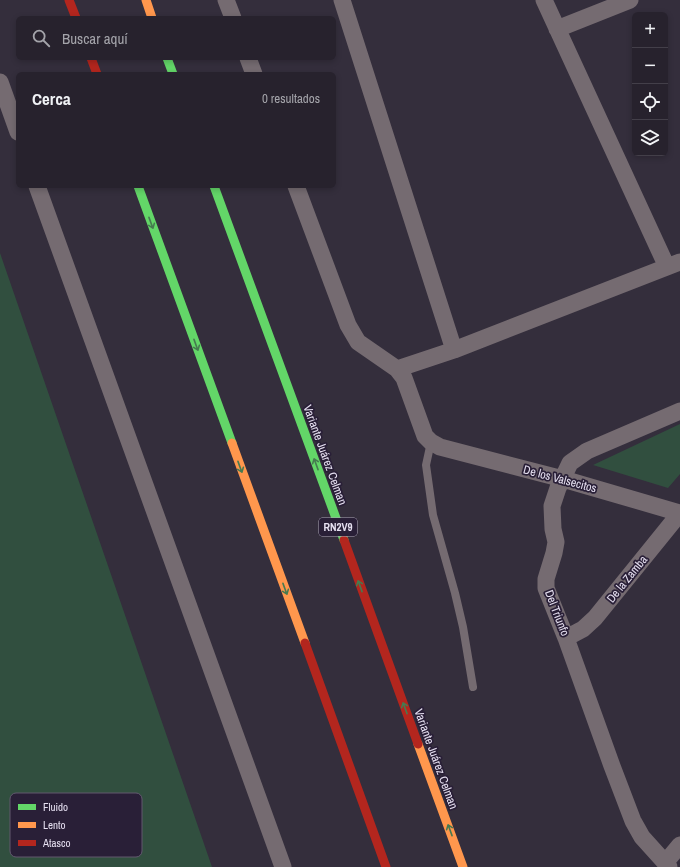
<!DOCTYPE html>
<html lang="es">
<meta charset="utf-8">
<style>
:root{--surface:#27222d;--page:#2f2a35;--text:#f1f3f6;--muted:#a4a4aa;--line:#433f49}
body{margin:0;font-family:"Archivo Narrow",sans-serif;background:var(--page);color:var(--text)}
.controls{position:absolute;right:12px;top:12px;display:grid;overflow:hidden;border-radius:6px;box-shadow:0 2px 6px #0003}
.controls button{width:36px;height:36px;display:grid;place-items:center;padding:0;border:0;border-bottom:1px solid var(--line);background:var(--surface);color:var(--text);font:20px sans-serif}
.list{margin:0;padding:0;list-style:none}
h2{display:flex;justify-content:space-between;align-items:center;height:52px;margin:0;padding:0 16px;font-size:17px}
h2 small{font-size:13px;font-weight:400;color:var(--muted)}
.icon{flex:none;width:22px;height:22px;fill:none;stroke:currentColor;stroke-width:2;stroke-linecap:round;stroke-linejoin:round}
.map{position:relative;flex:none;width:680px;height:867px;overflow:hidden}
.search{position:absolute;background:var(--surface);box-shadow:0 2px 6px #0003;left:16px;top:16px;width:320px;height:44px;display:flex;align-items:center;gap:10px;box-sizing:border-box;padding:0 14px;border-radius:6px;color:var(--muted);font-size:15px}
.panel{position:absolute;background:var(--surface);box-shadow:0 2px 6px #0003;left:16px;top:72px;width:320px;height:116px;border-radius:6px}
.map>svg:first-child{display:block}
.green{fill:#314f3f}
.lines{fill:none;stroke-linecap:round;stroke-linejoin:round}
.lane{stroke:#756b71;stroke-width:8}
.street{stroke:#756b71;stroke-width:17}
.fast{stroke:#63d668;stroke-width:9}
.slow{stroke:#ff974d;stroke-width:9}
.jam{stroke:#b3261e;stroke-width:9}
.oneway{stroke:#467a50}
.labels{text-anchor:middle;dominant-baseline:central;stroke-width:3.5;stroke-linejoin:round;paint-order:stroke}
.shield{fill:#291f37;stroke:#ada6b9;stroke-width:1}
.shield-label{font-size:11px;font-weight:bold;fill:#e6e0f1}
.street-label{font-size:12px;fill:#e6e0f1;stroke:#291f37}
.key{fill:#291f37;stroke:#62596f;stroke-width:1}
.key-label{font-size:11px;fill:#e6e0f1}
</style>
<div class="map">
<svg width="680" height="867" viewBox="0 0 680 867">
<rect width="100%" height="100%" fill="#342e3c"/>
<path class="green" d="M0 253 212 867H0Z
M680 424V474L668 488 593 465Z"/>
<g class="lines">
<path class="lane" d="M431 442 426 465 433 515 455 593 463 627 473 687"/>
<path class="street" d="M226 0 233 18
M342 0 454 350
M544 0 667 267
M557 29 630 0
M248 58 254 74
M0 82 18 132
M37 186 283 867
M296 186 348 325 358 342 397 369 404 378 425 436 431 442 440 447 563 479 680 513
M397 369 454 350 680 262
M566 638 583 629 595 618 680 513
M665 863 680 845
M669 867 642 837 633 821 612 766 566 638 546 588V579L554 553 556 542 553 529 552 506 558 488 570 463 587 451 680 411"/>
<path class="fast" d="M167 58 173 74
M138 186 232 443
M214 186 344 540"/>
<path class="slow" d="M146 0 152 18
M232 443 305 643
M418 744 463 867"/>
<path class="jam" d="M69 0 76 18
M91 58 97 74
M344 540 418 744
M305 643 386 867"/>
</g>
<defs><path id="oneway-shaft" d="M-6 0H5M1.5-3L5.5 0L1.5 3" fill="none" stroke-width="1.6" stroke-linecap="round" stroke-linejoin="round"/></defs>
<g class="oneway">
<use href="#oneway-shaft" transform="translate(151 223) rotate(70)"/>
<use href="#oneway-shaft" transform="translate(196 345) rotate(70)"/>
<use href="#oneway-shaft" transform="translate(316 464) rotate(-110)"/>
<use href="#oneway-shaft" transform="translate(240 467) rotate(70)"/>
<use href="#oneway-shaft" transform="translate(360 586) rotate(-110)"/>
<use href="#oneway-shaft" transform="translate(285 589) rotate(70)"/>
<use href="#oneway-shaft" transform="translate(405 708) rotate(-110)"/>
<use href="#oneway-shaft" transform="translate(450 830) rotate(-110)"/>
</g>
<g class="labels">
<rect class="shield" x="319" y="518" width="38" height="18" rx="3"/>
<g class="shield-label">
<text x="338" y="527">RN2V9</text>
</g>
<g class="street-label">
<text transform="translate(325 455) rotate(70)">Variante Juárez Celman</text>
<text transform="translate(560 479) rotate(15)">De los Valsecitos</text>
<text transform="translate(627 579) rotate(-51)">De la Zamba</text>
<text transform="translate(557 613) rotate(69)">Del Triunfo</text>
<text transform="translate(436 759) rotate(70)">Variante Juárez Celman</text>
</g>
</g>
<rect x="10" y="793" width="132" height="64" rx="6" class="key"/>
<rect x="18" y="804" width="18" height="6" fill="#63d668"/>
<rect x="18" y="822" width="18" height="6" fill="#ff974d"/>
<rect x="18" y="840" width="18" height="6" fill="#b3261e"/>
<g class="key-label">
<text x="43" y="811">Fluido</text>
<text x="43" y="829">Lento</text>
<text x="43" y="847">Atasco</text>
</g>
</svg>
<div class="controls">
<button>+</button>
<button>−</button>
<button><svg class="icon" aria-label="locate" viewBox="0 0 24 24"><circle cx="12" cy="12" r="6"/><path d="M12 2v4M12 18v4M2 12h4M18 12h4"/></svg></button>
<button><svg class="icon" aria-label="layers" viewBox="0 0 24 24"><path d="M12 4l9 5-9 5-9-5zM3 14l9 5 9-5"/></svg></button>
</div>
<div class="search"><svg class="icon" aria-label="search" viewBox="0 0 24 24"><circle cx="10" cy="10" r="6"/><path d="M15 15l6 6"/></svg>Buscar aquí</div>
<section class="panel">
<h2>Cerca<small>0 resultados</small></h2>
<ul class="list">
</ul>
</section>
</div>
